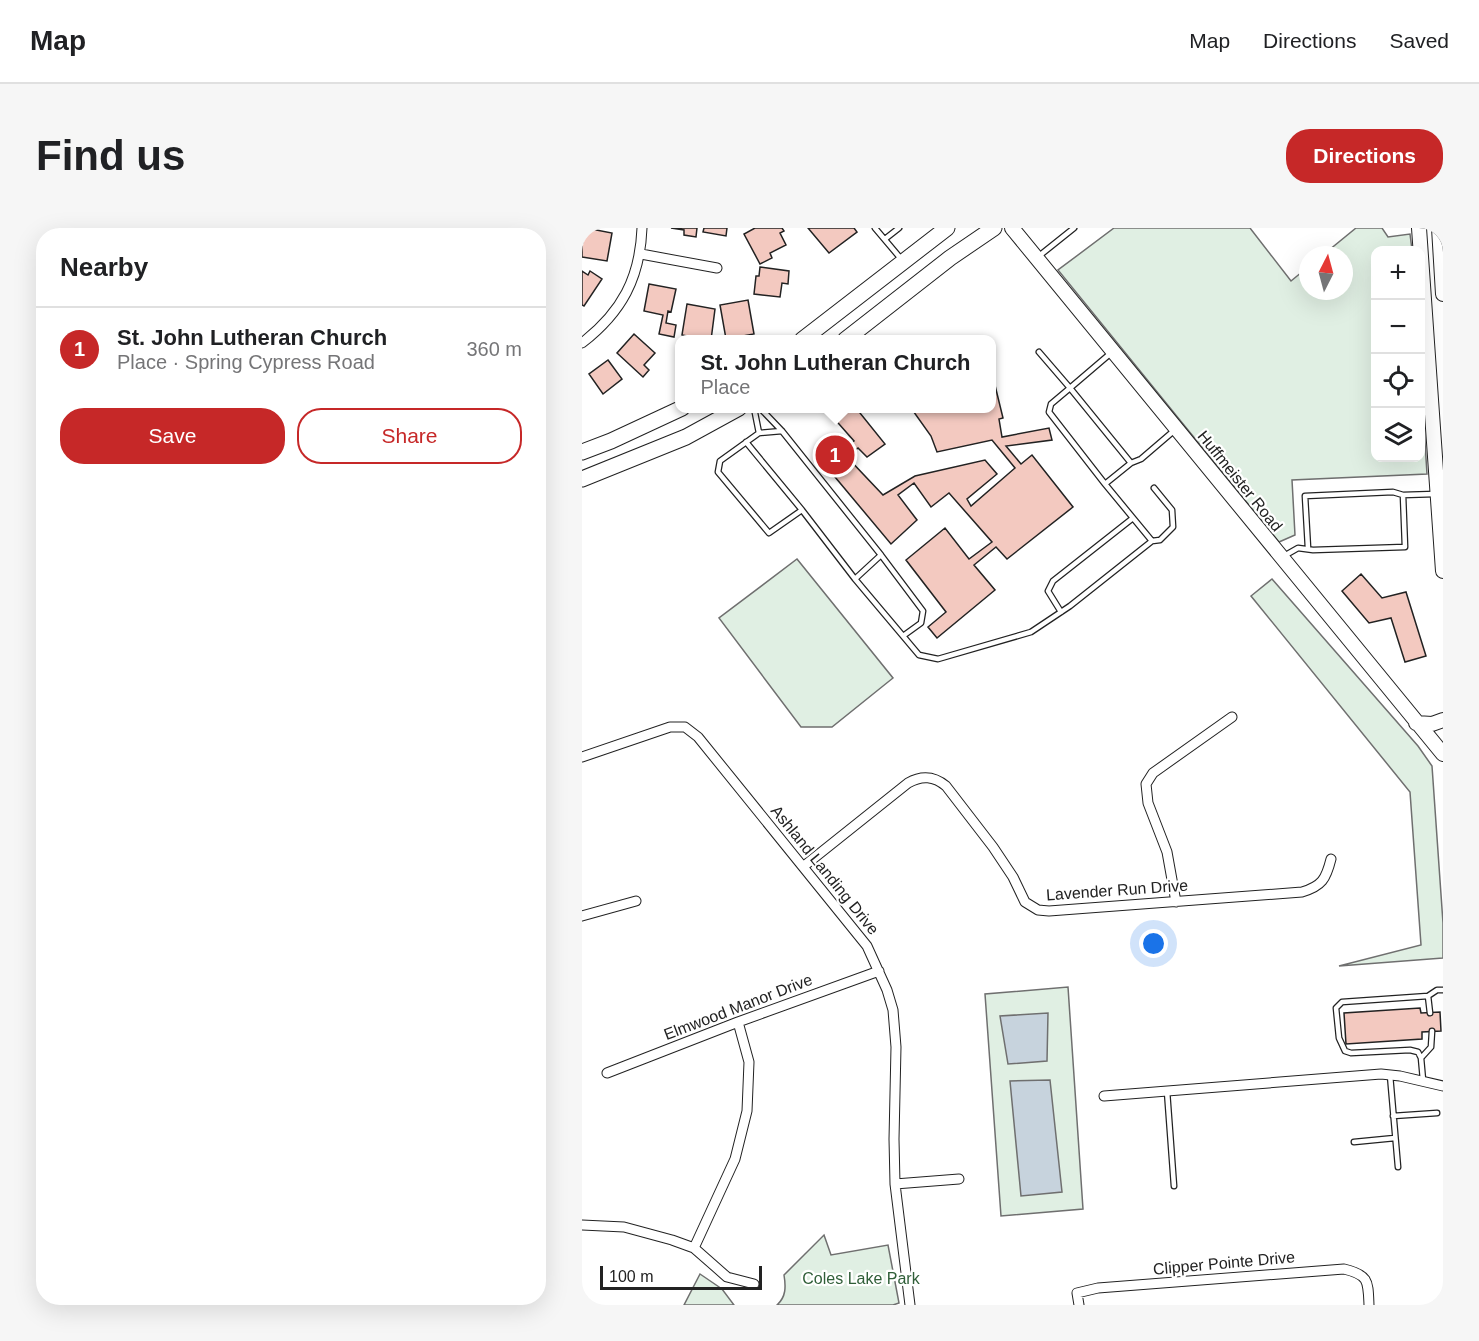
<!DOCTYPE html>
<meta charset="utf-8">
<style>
:root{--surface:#fff;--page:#f6f6f6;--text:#202124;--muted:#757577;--line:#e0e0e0;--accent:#c62828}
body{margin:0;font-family:Helvetica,sans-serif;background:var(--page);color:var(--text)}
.controls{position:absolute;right:18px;top:18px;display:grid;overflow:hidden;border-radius:12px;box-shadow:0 6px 24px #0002}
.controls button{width:54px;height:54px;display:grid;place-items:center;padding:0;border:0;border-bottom:2px solid var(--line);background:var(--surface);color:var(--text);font:30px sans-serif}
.compass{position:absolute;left:717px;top:18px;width:54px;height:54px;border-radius:50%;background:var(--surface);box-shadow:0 6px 24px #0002;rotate:6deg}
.scale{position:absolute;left:18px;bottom:15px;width:162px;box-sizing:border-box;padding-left:6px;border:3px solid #222;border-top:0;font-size:16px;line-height:21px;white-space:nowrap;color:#222;-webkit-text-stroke:4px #fff;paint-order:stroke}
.you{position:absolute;left:572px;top:716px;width:21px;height:21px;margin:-15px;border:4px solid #fff;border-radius:50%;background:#1a73e8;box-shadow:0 0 0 9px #1a73e833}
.badge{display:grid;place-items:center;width:39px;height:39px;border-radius:50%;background:var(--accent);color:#fff;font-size:20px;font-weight:700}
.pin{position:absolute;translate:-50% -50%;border:3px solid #fff;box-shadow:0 2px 6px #0006}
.popup{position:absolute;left:93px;top:107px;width:321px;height:78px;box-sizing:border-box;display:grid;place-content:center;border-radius:12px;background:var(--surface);filter:drop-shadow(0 2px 4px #0005);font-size:20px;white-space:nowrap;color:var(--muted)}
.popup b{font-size:22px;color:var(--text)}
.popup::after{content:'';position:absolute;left:50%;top:100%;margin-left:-12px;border:12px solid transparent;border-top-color:var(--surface)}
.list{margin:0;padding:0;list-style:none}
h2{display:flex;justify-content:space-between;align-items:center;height:78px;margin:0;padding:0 24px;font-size:26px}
h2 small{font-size:20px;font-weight:400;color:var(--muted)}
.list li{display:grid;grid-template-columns:39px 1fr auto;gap:18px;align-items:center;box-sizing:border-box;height:84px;padding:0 24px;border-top:2px solid var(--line)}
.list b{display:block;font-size:22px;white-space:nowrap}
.list p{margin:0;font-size:20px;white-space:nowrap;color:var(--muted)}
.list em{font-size:20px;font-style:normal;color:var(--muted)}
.actions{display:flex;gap:12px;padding:18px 24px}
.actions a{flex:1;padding:14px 0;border:2px solid var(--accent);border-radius:24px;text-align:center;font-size:21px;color:var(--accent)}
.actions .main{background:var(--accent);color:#fff}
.icon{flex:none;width:33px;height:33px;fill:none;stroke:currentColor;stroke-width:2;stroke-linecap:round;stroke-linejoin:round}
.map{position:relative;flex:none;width:861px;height:1077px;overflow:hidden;border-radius:24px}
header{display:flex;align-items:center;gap:36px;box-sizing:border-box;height:84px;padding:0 30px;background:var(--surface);border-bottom:2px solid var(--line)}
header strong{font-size:28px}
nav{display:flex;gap:33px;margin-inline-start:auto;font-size:21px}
.intro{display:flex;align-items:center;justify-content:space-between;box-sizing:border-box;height:144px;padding:0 36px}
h1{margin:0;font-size:42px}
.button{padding:15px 27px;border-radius:24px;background:var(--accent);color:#fff;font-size:21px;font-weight:700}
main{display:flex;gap:36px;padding:0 36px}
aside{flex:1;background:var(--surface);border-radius:24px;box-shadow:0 6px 24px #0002}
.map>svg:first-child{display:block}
.green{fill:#e0efe3;stroke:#6f6f6f;stroke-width:1.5}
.water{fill:#c7d3dd;stroke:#6f6f6f;stroke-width:1.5}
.building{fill:#f3c9c0;stroke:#222;stroke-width:1.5}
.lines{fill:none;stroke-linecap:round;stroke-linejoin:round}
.lane-casing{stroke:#222;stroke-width:7}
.street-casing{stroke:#222;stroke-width:11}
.secondary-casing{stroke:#222;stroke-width:16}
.primary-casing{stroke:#222;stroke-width:17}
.lane{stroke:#fff;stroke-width:4.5}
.street{stroke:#fff;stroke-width:9}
.secondary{stroke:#fff;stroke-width:14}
.primary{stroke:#fff;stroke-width:15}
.labels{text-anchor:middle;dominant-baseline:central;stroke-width:4.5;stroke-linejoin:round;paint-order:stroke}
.street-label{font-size:16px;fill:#222;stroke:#fff}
.park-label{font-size:16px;fill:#2f5e38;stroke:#fff}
</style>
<header>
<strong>Map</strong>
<nav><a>Map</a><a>Directions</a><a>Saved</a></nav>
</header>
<div class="intro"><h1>Find us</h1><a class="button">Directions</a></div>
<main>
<aside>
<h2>Nearby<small></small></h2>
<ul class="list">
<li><span class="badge">1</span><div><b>St. John Lutheran Church</b><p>Place · Spring Cypress Road</p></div><em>360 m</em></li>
</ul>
<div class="actions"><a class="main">Save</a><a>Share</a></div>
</aside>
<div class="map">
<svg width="861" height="1077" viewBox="0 0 861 1077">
<rect width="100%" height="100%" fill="#fff"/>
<path class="green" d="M532 0H668L709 53 726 39V63H762V27H741L774 0H800L806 9 828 6 830 22H794V230H838L839 152 845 246 710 252 713 307 697 314 476 42Z
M215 331 311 450 250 499H219L137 390Z
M690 351 836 518 850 538 861 695V730L757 738 839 717 828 564 669 368Z
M486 759 501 981 419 988 403 766Z
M242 1007 249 1027 306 1017 317 1075 311 1077H195C204 1069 204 1059 202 1047Z
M118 1046 140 1061 152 1077H102Z"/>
<path class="water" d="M466 785 465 833 426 836 418 788Z
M468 852 480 964 439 968 428 853Z"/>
<path class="building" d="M4 0 30 5 25 33 0 29V17Z
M89 0H115L114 9 102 7V2Z
M122 0H145L144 8 121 4Z
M173 0H200L202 3 198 5 204 17 188 25 190 30 178 36 162 6Z
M226 0H272L275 4 247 25Z
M178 39 207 43 206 56 200 55 198 69 172 66 174 48H177Z
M0 43 6 47 8 43 20 51 2 78 0 77Z
M67 56 94 61 89 84 86 83 84 95 94 97 92 109 77 106 81 87 62 83Z
M166 72 172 106 144 111 138 77Z
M105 76 133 81 129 112H116V110L100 107Z
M52 106 73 125 62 137 67 142 61 149 35 125Z
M26 132 40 151 21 166 7 146Z
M409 141 421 190 417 191 420 209 467 200 470 212 424 218 439 236 450 227 491 279 425 331 414 319 392 337 413 362 355 410 346 399 364 384 324 332 363 300 387 331 410 314 367 265 349 279 332 255 316 267 335 292 309 316 243 237 272 213 249 187 259 180H274L303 216 285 229 276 220 265 229 301 267 333 248 403 232 415 246 385 271 389 278 433 240 410 212 355 224 349 208 329 180H409Z
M779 346 800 370 824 364 844 428 823 434 809 390 787 395 760 363Z
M838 780 839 785 858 784 859 803 840 804V811L764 816 762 785Z"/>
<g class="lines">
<g class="lane-casing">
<path id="lane" d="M293 0 320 32
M303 11 317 0
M457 28 492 0
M457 124 488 160 469 176 467 184 523 256 549 235
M529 125 488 160 549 235 559 231 594 201
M172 180 177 205
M200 203 177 205 138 233 136 244 187 305 220 282
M164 214 220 282 273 351 299 327 200 203 178 180
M523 256 570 313 578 312 591 299 590 282 572 260
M726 320 723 268 811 264 821 267
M299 327 341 383 339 395 321 408
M702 328 716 320 731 322 823 319 821 267 853 266
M273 351 337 427 356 431 449 404 488 378 570 313
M479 384 466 363 471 353 551 290
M846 768 848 785
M839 830 849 819 850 803
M808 847 816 939
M841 852 839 830 836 824 828 822 769 825 763 823 757 810 754 780 760 774 846 768 855 762H861
M585 863 592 958
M811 888 855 885
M772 914 813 910"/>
</g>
<g class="street-casing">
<path id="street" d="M59 26 135 40
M0 115C40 84 58 50 60 0
M0 529 88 499H103L116 509 285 718 305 762 311 782 314 819 312 911 313 956 328 1077
M222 638 326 555C340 547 352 548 364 558L411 619 431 649 443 674 456 682 467 683 720 664C740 658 744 651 749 631
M594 674 585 624 566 575 564 556 571 545 650 489
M0 688 54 673
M25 845 156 794 297 743
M522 868 799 846 818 848 861 858
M313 956 377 951
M0 997 42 999 90 1012 112 1020 145 1049 172 1056
M112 1020 153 931 165 883 167 834 156 794
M497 1077 495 1065 516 1060 762 1041C787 1047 786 1053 787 1077"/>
</g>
<g class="secondary-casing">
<path id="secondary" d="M430 0 861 526
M837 0 861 343
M857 0 861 66
M834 495 850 496 861 492"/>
</g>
<g class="primary-casing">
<path id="primary" d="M220 112 365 0
M263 112 368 30 412 0
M0 224 29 213 100 180
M0 251 104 209 157 180"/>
</g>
<use href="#lane" class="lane"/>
<use href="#street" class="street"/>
<use href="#secondary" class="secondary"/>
<use href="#primary" class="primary"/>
</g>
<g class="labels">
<g class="street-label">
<text transform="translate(658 253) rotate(51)">Huffmeister Road</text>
<text transform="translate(243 642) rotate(51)">Ashland Landing Drive</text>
<text transform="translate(535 662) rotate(-4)">Lavender Run Drive</text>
<text transform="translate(156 779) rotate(-21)">Elmwood Manor Drive</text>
<text transform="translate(642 1035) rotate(-5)">Clipper Pointe Drive</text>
</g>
<g class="park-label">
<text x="279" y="1050">Coles Lake Park</text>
</g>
</g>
</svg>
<div class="controls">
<button>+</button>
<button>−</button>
<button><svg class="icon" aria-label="locate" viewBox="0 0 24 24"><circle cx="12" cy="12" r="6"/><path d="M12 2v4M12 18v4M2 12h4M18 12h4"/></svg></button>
<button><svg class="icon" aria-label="layers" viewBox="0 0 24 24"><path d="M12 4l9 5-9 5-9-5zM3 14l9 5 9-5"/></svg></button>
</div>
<svg class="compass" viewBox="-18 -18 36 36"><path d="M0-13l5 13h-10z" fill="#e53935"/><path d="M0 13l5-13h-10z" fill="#757577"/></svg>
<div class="scale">100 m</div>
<div class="you"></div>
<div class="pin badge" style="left:253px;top:227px">1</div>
<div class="popup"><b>St. John Lutheran Church</b>Place</div>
</div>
</main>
